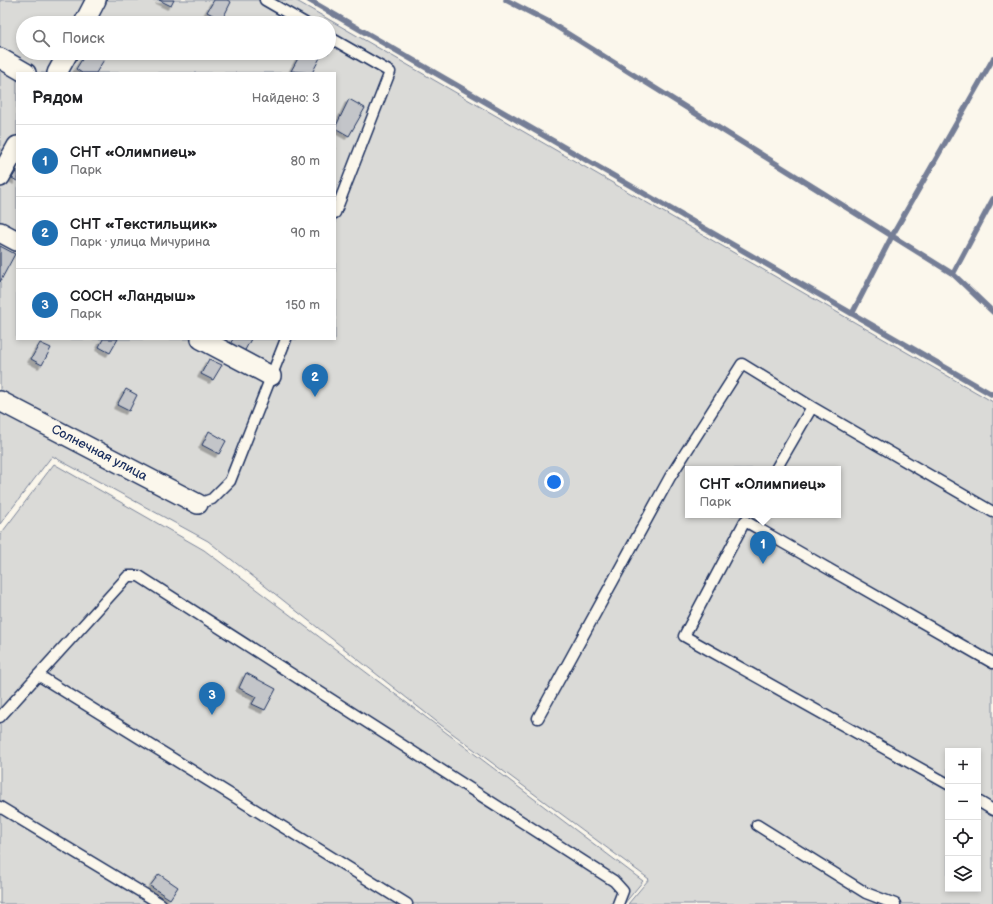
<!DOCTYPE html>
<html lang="ru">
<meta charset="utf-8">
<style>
:root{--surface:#fff;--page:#f2f2f2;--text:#202124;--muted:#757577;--line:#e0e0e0;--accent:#1f6fb2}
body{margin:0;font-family:"Balsamiq Sans",sans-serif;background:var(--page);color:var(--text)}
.controls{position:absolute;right:12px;bottom:12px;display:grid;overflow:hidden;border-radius:0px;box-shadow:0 2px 6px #0003}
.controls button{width:36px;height:36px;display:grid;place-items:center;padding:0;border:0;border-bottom:1px solid var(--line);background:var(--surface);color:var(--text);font:20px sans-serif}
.you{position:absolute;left:554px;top:482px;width:14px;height:14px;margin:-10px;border:3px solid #fff;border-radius:50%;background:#1a73e8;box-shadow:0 0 0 6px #1a73e833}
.badge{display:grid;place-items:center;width:26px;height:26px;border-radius:50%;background:var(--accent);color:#fff;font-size:13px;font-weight:700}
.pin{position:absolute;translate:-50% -33px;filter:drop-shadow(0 1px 2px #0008)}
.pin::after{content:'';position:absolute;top:21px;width:14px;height:12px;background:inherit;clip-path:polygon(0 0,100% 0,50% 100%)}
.popup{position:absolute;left:685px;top:466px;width:156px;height:52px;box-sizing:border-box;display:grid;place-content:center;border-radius:0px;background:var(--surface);filter:drop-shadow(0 1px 3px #0005);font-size:13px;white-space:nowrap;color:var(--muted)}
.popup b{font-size:15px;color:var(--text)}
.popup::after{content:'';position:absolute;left:50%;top:100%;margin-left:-8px;border:8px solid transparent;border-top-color:var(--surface)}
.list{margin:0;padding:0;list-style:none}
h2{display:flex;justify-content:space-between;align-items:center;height:52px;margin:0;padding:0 16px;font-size:17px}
h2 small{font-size:13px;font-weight:400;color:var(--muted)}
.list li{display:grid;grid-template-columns:26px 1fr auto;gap:12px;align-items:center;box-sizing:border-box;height:72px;padding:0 16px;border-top:1px solid var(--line)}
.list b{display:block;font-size:15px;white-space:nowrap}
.list p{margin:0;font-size:13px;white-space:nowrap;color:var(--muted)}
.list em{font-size:13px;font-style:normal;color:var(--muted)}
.icon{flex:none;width:22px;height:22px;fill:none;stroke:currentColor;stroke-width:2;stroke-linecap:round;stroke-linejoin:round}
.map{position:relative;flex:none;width:993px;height:904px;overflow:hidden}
.search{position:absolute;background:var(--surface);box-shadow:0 2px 6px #0003;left:16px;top:16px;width:320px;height:44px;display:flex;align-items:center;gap:10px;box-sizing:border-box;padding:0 14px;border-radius:22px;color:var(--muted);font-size:15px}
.panel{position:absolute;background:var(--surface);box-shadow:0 2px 6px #0003;left:16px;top:72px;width:320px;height:268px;border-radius:0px}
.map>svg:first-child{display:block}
.green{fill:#dadad7;stroke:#7a849a;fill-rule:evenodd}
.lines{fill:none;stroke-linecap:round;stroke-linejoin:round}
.stream{stroke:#747e96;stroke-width:5.5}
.building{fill:#c3c5c9;stroke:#1b2f5e;filter:url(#shadow)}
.lane-casing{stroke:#1b2f5e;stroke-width:13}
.street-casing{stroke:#1b2f5e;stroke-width:22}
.lane{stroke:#fbf7ec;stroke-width:10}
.street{stroke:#fbf7ec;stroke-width:19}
.labels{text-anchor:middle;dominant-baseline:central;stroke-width:3;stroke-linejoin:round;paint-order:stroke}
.street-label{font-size:13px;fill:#1b2f5e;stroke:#fbf7ec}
</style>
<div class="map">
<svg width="993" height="904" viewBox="0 0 993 904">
<defs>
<filter id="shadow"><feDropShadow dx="-3.5" dy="3.5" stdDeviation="0" flood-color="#0004"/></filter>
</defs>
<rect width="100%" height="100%" fill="#fbf7ec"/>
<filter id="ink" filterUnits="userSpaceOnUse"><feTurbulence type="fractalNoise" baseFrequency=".025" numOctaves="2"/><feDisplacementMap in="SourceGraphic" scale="8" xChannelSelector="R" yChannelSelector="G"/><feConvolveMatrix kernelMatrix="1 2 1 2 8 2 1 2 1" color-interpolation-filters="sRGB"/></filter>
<g filter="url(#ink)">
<path class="green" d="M0 0H295L993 402V904H628L649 879 441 725 208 541 52 456 0 524ZM23 23H329V53H23ZM17 73H335V339H17ZM688 469H838V515H688ZM948 751H978V889H948Z
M54 464 204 550 643 881 624 904H0V535Z"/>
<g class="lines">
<path class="stream" d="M309 0 993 395
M506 0 549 22 953 274 993 312
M953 274 993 199
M852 314 892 236 993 59"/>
</g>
<path class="building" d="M159 0H174L171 6Z
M214 0H227L231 2 222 20 207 12Z
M86 53H108L96 73H82L76 69Z
M301 53 322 54 312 73 291 71Z
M349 99 365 108 349 136 335 128Z
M17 170V181L12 178Z
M0 246 15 254 0 282Z
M103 339H118L110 353 99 347Z
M233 339H251L244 352 230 344Z
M40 343 51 348 42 365 31 359Z
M209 359 222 365 213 380 201 374Z
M126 389 137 395 129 411 117 405Z
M209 431 226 441 219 454 202 445Z
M246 673 276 689 265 710 252 704 256 697 239 688Z
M159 874 178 887 170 899 150 886Z"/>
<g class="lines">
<g class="lane-casing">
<path id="lane" d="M265 0 305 23
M329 37 390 72 335 213
M776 469 812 407
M198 504 212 499 230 481 286 339
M38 675 407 904
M0 717 128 576H139L614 881 623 891 618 904
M538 718 670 477 742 364 812 407 993 512
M948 784 684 636 745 521 993 663
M978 801 993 810
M0 807 161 904
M757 825 866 893 895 904"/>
</g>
<g class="street-casing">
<g id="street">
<path d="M84 23 96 0"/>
<path d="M0 58 26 73"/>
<path d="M57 73 68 53"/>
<path d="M0 177 17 146"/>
<path d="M0 232 17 241"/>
<path d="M201 339 271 376"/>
<path id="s1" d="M0 401 198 504"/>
</g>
</g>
<use href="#lane" class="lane"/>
<use href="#street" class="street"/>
</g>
</g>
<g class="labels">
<g class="street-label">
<text stroke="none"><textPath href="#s1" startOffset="112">Солнечная улица</textPath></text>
</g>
</g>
</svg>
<div class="controls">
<button>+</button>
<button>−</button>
<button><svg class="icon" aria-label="locate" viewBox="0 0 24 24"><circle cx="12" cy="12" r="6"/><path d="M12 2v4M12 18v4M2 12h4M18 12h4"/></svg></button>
<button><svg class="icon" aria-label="layers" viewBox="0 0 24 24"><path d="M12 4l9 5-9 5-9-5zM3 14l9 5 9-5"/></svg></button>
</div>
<div class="you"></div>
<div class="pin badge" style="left:763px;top:564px">1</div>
<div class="popup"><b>СНТ «Олимпиец»</b>Парк</div>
<div class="pin badge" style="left:315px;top:397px">2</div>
<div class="pin badge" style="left:212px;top:715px">3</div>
<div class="search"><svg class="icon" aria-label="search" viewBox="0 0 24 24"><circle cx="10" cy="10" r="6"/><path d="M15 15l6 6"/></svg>Поиск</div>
<section class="panel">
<h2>Рядом<small>Найдено: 3</small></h2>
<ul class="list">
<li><span class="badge">1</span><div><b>СНТ «Олимпиец»</b><p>Парк</p></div><em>80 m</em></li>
<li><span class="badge">2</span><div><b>СНТ «Текстильщик»</b><p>Парк · улица Мичурина</p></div><em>90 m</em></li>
<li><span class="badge">3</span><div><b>СОСН «Ландыш»</b><p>Парк</p></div><em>150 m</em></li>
</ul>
</section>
</div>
